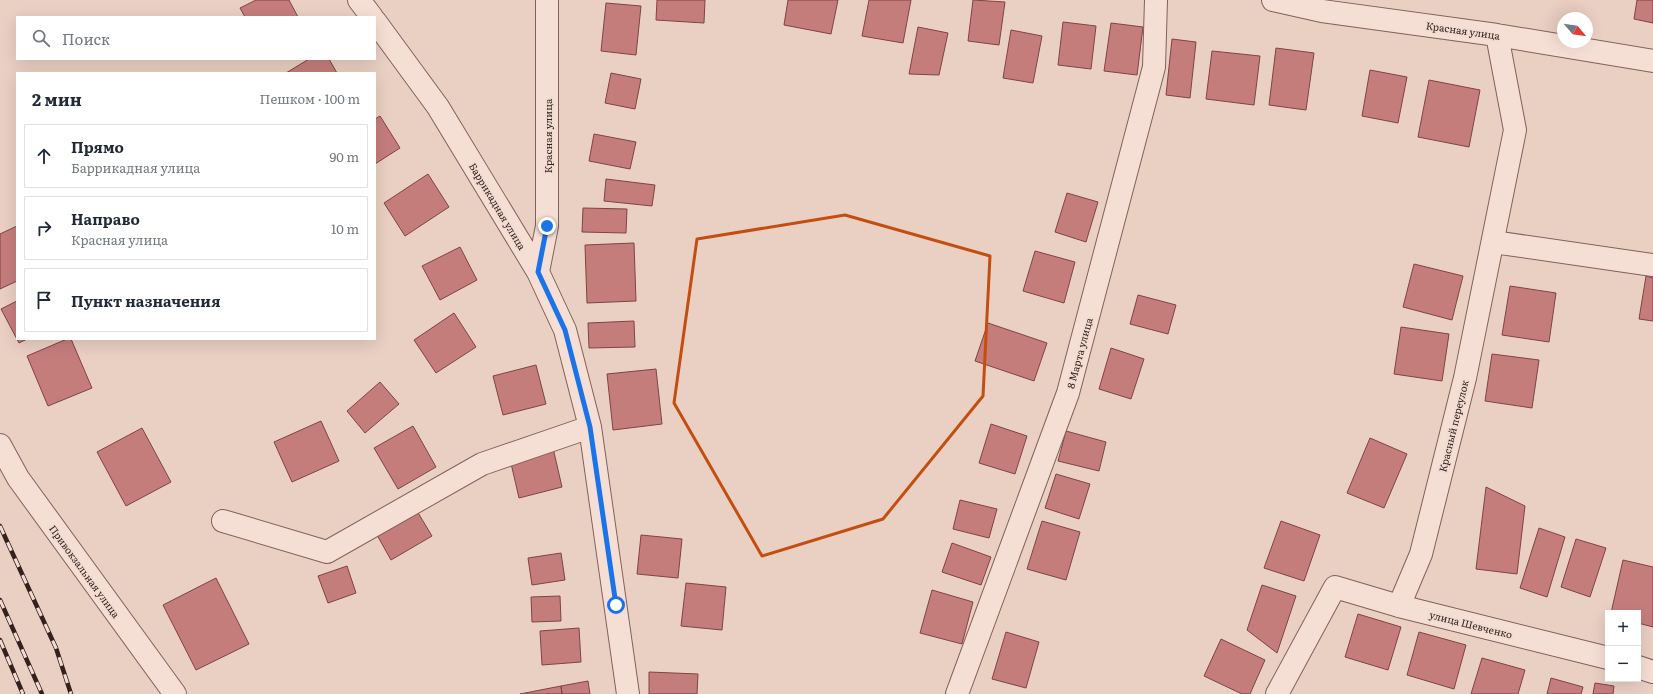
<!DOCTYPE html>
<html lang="ru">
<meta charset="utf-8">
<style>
:root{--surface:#fff;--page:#f6f6f7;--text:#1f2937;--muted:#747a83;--line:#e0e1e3}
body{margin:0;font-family:Literata,serif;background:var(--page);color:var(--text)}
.controls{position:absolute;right:12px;bottom:12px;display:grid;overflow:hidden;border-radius:0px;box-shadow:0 4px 16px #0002}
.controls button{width:36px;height:36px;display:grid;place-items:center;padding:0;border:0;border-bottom:1px solid var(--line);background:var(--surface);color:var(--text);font:20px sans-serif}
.compass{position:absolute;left:1557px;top:12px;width:36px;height:36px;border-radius:50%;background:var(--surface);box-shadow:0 4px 16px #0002;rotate:119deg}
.stop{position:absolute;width:12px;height:12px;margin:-9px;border:3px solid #1a73e8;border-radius:50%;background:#fff}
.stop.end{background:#1a73e8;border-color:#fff;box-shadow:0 1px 4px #0008}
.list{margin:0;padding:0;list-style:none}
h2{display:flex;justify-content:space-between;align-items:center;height:52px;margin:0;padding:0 16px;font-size:17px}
h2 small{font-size:13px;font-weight:400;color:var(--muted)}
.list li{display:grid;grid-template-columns:26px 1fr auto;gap:12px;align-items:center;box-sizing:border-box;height:64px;margin:0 8px 8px;padding:0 8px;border:1px solid var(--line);border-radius:0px}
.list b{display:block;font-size:15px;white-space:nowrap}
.list p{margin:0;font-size:13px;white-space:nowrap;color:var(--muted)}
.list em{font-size:13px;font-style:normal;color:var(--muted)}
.icon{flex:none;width:22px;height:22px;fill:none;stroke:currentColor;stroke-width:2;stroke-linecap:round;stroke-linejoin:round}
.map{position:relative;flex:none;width:1653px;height:694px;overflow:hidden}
.search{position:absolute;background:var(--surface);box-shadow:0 4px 16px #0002;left:16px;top:16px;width:360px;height:44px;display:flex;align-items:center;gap:10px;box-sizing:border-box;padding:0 14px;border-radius:0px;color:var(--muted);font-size:15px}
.panel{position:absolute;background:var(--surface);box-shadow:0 4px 16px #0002;left:16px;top:72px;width:360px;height:268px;border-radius:0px}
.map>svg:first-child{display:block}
.building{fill:#c57d7c;stroke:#7f4344}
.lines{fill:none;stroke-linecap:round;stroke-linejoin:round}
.minor-casing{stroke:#82615b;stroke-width:24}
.minor{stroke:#f5dfd5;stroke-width:22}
.rail-casing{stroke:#34201e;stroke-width:4.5}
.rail{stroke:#f2dcd2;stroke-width:3;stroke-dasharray:9;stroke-linecap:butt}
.route{stroke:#1a73e8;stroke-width:5}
.marked{fill:none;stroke:#c44e10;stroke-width:3;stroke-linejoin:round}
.labels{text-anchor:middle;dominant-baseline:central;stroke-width:4;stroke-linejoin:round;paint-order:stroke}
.street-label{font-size:10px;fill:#34201e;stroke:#f2dcd2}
</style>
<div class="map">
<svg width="1653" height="694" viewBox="0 0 1653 694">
<rect width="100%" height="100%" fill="#eacfc3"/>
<path class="building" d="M256 0H289L298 17H245L240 8Z
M657 0H705L704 23 656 20Z
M788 0H838L831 34 784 25Z
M869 0H911L903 43 862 36Z
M973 0 1005 2 999 45 968 41Z
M1637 0H1653V23L1634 19Z
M606 3 641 6 636 55 601 51Z
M1063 22 1096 26 1091 69 1058 65Z
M1111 23 1143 27 1137 75 1104 71Z
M918 27 948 33 939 75 909 74Z
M1011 30 1042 36 1033 83 1003 78Z
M1172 39 1196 42 1190 98 1166 95Z
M1276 48 1314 53 1306 110 1269 105Z
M1212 51 1260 56 1254 105 1206 99Z
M309 59H329L337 73H286Z
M1370 70 1407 77 1398 123 1362 116Z
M611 73 641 79 635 109 605 103Z
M1429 80 1480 90 1469 147 1418 137Z
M380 116 400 148 375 164V119Z
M594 134 636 142 630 169 589 161Z
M428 174 449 207 405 236 384 203Z
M606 179 655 185 652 206 604 201Z
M1067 193 1098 202 1086 242 1055 232Z
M583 208 627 209 626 233 582 232Z
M17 226V281L0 289V234Z
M634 243 636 301 587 303 585 245Z
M460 247 477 280 440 300 422 266Z
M1035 251 1075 262 1064 303 1023 291Z
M1414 264 1463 276 1452 320 1403 307Z
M1646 276 1653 278V321L1639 319Z
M1510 286 1556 293 1549 342 1502 335Z
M1138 295 1176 305 1168 334 1130 324Z
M17 301V339H27L19 343 1 309Z
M454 313 476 347 436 373 414 340Z
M634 321 635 347 589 348 588 323Z
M988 323 1047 343 1034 381 975 361Z
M1401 327 1449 334 1442 381 1394 374Z
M67 339H71L92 388 48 406 27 356Z
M1111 348 1144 359 1131 399 1099 389Z
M1492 354 1539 360 1532 408 1485 401Z
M536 365 546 404 503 415 493 376Z
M656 369 662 424 613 430 607 374Z
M380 382 399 404 365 433 347 411Z
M321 421 339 461 292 482 274 442Z
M991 424 1027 436 1015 474 979 463Z
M413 426 436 467 398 489 374 448Z
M142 428 171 482 126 506 97 452Z
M1066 431 1106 442 1099 471 1058 461Z
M1370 438 1407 454 1384 508 1347 493Z
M553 448 562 487 519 498 510 459Z
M1056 474 1090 484 1079 519 1045 508Z
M1486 487 1525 506 1517 574 1476 569Z
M960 500 997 509 989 538 953 529Z
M417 511 432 536 391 560 377 535Z
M1042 521 1080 532 1066 580 1027 569Z
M1281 521 1320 535 1304 581 1264 568Z
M1539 528 1565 537 1547 597 1520 588Z
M641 535 682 539 678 578 637 574Z
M1576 539 1606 548 1590 597 1561 587Z
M952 543 991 557 981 585 942 572Z
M561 553 565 580 532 585 528 558Z
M1623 560 1653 567V627L1638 623V613H1611Z
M347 566 356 593 328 603 318 576Z
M216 578 249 644 196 670 163 605Z
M686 583 726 587 722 630 681 626Z
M1262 585 1296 596 1277 653 1247 630Z
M932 590 973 602 962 644 920 633Z
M560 596 561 621 532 622 531 597Z
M1358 614 1401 627 1388 670 1345 657Z
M579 628 581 662 542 665 540 631Z
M1006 632 1039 642 1026 688 992 679Z
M1419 632 1466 645 1454 689 1407 675Z
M1221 639 1265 660 1250 694H1242L1204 676Z
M1482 658 1525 670 1518 694H1471Z
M649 672 698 674 697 694H649Z
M1551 678 1583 687 1581 694H1547Z
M588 681 590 694H562L561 686Z
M1595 683 1614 686 1613 694H1593Z
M561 686 562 694H520Z"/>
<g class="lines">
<g class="minor-casing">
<path id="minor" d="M359 0 372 17
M1273 0 1322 11 1497 35 1653 61
M375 21 438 107 538 272 565 330 590 427 628 694
M1493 242 1653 265
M538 272 547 226V0
M0 445 18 478 175 694
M223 521 327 552 482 464 590 427
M1399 606 1421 554 1465 378 1515 130 1497 35
M1638 667 1653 672
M957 694 1068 393 1154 67 1156 0
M1277 694 1335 587 1399 606 1608 658"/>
</g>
<use href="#minor" class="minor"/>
<g class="rail-casing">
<path id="rail" d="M0 526 56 648 71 694
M0 600 42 694
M0 640 23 694"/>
</g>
<use href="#rail" class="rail"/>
</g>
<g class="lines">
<path class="route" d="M547 226 538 272 565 330 590 427 616 605"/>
</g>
<path class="marked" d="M845 215 990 256 983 396 883 519 762 556 674 403 697 239Z"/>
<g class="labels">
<g class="street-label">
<text transform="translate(1463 30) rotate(8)">Красная улица</text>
<text transform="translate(547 136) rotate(-90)">Красная улица</text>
<text transform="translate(498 206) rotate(59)">Баррикадная улица</text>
<text transform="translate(1079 353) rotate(-75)">8 Марта улица</text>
<text transform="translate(1453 426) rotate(-76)">Красный переулок</text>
<text transform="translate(85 571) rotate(54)">Привокзальная улица</text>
<text transform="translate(1471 624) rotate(14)">улица Шевченко</text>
</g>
</g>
</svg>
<div class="controls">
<button>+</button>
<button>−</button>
</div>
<svg class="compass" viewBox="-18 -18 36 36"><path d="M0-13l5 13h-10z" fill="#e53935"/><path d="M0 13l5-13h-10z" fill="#747a83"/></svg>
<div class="stop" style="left:616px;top:605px"></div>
<div class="stop end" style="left:547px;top:226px"></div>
<div class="search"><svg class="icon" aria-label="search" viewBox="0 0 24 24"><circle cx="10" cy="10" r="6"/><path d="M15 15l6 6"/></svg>Поиск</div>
<section class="panel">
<h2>2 мин<small>Пешком · 100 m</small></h2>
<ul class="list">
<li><svg class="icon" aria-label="ahead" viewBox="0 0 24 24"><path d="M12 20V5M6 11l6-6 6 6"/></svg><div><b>Прямо</b><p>Баррикадная улица</p></div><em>90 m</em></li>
<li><svg class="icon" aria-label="right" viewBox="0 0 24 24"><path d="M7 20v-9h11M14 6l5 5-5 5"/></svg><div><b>Направо</b><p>Красная улица</p></div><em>10 m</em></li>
<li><svg class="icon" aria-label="arrive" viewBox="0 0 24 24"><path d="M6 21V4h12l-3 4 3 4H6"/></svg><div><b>Пункт назначения</b></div></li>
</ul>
</section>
</div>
